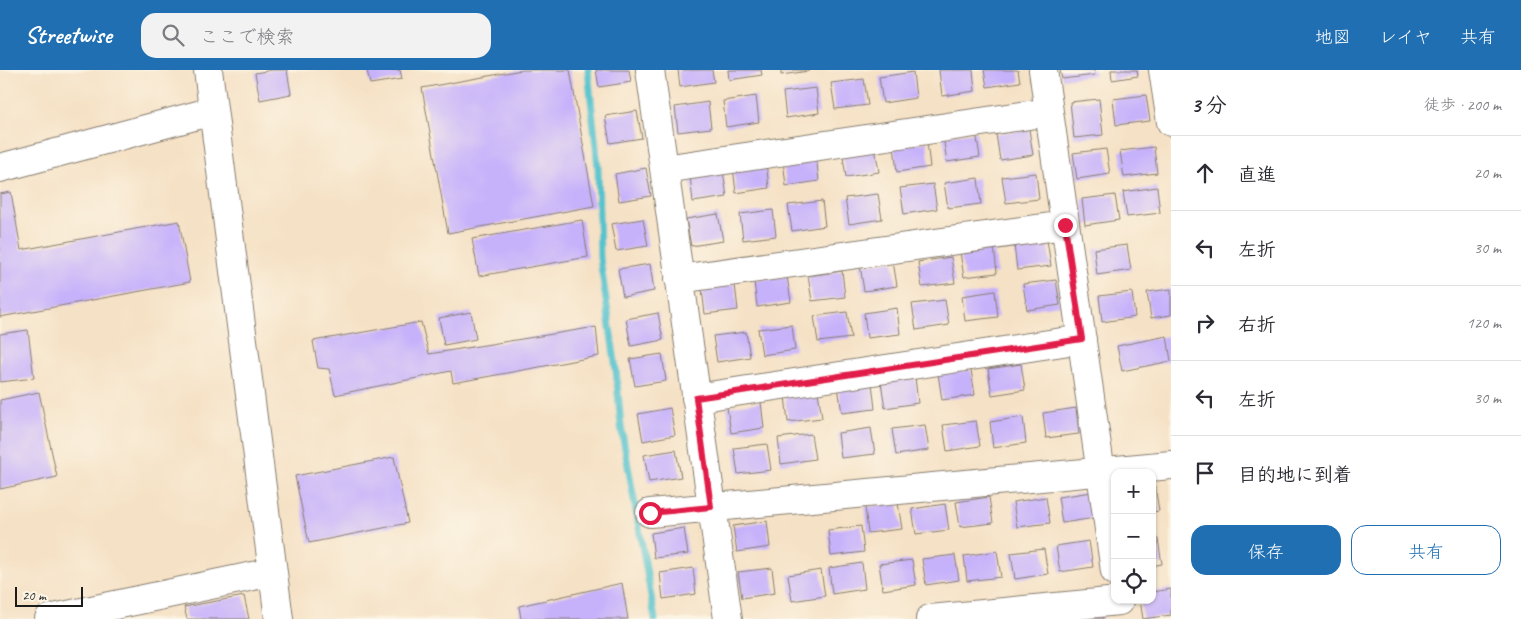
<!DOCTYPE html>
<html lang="ja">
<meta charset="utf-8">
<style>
:root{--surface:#fff;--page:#f2f2f3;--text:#2b2b33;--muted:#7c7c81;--line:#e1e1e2;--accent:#1f6fb2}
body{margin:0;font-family:Caveat,"Klee One",sans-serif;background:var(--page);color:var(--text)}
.controls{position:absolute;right:15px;bottom:15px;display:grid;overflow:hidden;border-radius:10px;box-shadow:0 1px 4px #0004}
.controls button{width:45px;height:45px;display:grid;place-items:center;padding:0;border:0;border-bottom:1px solid var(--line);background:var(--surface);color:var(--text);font:25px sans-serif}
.scale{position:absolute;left:15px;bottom:12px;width:68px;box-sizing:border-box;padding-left:5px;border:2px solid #1c1c1c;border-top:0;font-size:14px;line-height:18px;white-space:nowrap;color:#1c1c1c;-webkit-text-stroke:4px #fcf5e5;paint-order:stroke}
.stop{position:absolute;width:15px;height:15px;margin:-11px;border:4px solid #e11d48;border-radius:50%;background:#fff}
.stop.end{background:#e11d48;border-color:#fff;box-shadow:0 1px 5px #0008}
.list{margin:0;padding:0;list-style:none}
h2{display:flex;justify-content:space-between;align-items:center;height:65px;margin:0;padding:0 20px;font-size:21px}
h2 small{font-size:16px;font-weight:400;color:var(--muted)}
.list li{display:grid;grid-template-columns:32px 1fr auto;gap:15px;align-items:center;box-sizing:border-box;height:75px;padding:0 20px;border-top:1px solid var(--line)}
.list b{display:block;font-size:19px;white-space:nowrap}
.list em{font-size:16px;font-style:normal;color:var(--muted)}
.actions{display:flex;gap:10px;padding:15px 20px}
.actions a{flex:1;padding:11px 0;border:1px solid var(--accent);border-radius:15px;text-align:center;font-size:18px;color:var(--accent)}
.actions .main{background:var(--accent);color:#fff}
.icon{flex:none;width:28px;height:28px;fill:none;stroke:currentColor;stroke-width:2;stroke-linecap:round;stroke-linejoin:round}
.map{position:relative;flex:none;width:1171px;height:549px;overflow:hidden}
header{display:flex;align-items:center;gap:30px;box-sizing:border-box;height:70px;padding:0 25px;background:var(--accent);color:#fff}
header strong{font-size:24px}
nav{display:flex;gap:28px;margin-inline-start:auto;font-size:18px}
.search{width:350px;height:45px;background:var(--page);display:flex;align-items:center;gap:12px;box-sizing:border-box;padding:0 18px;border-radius:15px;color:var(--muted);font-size:19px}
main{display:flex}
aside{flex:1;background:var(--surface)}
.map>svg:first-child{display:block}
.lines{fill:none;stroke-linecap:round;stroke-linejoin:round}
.stream{stroke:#56c3cd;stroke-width:7}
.building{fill:#c6b1fb}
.minor-casing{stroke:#887e70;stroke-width:30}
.minor{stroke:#fff;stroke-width:28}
.route{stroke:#e11d48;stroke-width:6}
</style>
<header>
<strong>Streetwise</strong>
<div class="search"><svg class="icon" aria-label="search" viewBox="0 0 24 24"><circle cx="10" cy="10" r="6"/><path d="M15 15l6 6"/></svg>ここで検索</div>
<nav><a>地図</a><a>レイヤ</a><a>共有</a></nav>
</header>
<main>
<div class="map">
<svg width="1171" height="549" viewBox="0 0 1171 549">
<rect width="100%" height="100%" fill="#fcf5e5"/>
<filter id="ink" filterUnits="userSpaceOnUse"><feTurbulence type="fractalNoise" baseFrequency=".02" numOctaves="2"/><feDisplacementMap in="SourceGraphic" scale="10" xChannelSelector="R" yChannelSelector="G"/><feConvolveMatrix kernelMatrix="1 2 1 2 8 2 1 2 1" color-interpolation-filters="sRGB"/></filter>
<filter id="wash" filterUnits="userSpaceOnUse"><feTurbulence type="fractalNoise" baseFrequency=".0096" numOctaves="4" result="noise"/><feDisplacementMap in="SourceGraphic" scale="20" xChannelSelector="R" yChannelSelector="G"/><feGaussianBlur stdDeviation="1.12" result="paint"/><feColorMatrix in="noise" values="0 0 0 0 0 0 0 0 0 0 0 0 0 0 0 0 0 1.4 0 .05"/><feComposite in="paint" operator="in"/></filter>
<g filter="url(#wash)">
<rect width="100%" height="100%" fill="#f5e1c5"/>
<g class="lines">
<path class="stream" d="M588 0 598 97 600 188 616 299 621 356 655 549"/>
</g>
<g id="blocks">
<path class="building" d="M272 0H287L291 24 260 30 255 3Z
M367 0H400L402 9 370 14Z
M522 0H570L594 136 448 163 422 18Z
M596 0H629L631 12 599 17Z
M678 0H712L714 12 680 17Z
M728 0H761L762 5 729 10Z
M781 0H809V1L781 5Z
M939 0H973L975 21 942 26Z
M984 0H1018L1020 12 987 17Z
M1060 0H1094L1095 5 1062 9Z
M1111 0H1137L1138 6 1112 10Z
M913 2 916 28 883 33 879 7Z
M864 9 868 35 835 39 831 13Z
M816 18 819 43 786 48 783 22Z
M1146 25 1150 51 1116 55 1113 29Z
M756 26 759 52 726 57 723 31Z
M1099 29 1103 65 1074 68 1070 32Z
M708 32 711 58 678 62 675 37Z
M637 41 642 68 610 73 605 46Z
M1029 59 1033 85 1000 90 996 64Z
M976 62 980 87 947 92 943 66Z
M927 72 930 97 897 102 894 76Z
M875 77 879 102 846 107 842 81Z
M1154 77 1157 103 1124 107 1120 81Z
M1106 79 1110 104 1077 109 1073 83Z
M816 85 819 111 786 116 783 90Z
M766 92 769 118 736 123 733 97Z
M646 98 651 126 619 131 615 104Z
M723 101 727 127 693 132 690 106Z
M1036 103 1039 129 1006 133 1002 107Z
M978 108 981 134 948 138 944 113Z
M933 114 937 139 904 144 900 118Z
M1157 117 1160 143 1127 147 1123 122Z
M11 122 21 180 179 151 190 212 0 247V124Z
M878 124 882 149 849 154 845 128Z
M1115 125 1119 150 1085 155 1082 129Z
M822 131 825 156 792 161 788 135Z
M773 140 776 166 743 170 740 144Z
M718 144 723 171 691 176 686 149Z
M643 149 648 176 616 181 611 154Z
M582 150 588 187 479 206 472 169Z
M1047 170 1051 196 1017 200 1014 175Z
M1127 175 1131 200 1097 205 1094 179Z
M994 177 997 203 964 207 960 182Z
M951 187 955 213 922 217 918 192Z
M893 191 897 216 864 221 860 195Z
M650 194 654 221 623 227 618 199Z
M842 201 845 227 812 231 808 206Z
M787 206 791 232 757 237 754 211Z
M1056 210 1060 235 1027 240 1023 214Z
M735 214 738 240 705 244 702 219Z
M1171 219V245L1151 248 1147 222Z
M995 221 998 247 965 251 962 226Z
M1132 222 1135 247 1102 252 1099 226Z
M945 230 949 255 916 260 912 234Z
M897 238 900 264 867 268 864 243Z
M471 242 476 269 444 275 439 248Z
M847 242 851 268 818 272 814 246Z
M658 243 663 270 631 276 626 249Z
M421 252 429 284 596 257 599 286 453 313 451 301 335 325 329 299 318 298 313 271Z
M792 255 795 280 762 285 758 259Z
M28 260 34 308 0 312V264Z
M746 262 750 287 717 292 713 266Z
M1167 266 1171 291 1122 301 1117 276Z
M662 284 666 311 635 316 630 289Z
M1021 294 1025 320 992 325 988 299Z
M971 300 975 325 942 330 938 304Z
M915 307 918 333 885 338 881 312Z
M872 313 875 339 842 343 838 317Z
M39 322 57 407 0 419V330Z
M818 322 822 348 788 352 785 326Z
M761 332 764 358 731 363 727 337Z
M670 338 675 365 643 371 638 344Z
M1076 338 1079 364 1046 368 1043 343Z
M1023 347 1026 373 993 378 990 352Z
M976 351 980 376 947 381 943 355Z
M925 355 929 380 896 385 892 359Z
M871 358 875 384 841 388 838 363Z
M811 364 815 389 781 394 778 368Z
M767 374 771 400 738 404 734 378Z
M676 380 681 407 649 412 644 385Z
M394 387 408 453 309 473 295 406Z
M1152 416H1155L1159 441 1152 442Z
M1092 422 1095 448 1062 453 1058 427Z
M989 427 993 453 960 457 956 432Z
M1046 427 1050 453 1017 457 1013 432Z
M898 433 902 459 868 463 865 437Z
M945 434 949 460 916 464 912 439Z
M767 451 770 477 737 482 733 456Z
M861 456 864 482 831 486 828 460Z
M684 458 688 484 654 488 651 463Z
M1152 469H1158L1162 494 1152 496Z
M1089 471 1093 497 1060 502 1056 476Z
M1044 479 1048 504 1015 509 1011 483Z
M997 481 1001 507 967 511 964 486Z
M955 485 959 510 926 515 922 489Z
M912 490 916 515 883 520 879 494Z
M862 493 865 519 832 524 829 498Z
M693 498 696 524 663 529 660 503Z
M772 498 775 523 742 528 738 502Z
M821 500 825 526 792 531 788 505Z
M622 513 628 549H521L519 536Z
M1171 519V545L1143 549 1140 530H1152V522Z
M244 526 249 549H187L184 537Z
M1102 544 1103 549H1076V548Z"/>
</g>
</g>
<g filter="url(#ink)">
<use href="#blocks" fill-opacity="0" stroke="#887e70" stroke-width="1"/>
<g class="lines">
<g class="minor-casing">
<path id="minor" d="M208 0 279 549
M650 0 728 549
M1043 0 1115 501
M1163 0 1171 52
M0 98 213 41
M664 99 1049 42
M679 209 1065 155
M696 328 1082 269
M650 443 1171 395
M49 549 272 502
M930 549 1119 531"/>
</g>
<use href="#minor" class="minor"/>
</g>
</g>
<g class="lines" filter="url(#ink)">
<path class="route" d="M650 443 711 437 696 328 1082 269 1065 155"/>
</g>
</svg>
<div class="controls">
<button>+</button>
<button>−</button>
<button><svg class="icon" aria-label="locate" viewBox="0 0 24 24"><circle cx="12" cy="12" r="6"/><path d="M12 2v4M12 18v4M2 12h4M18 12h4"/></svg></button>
</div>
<div class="scale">20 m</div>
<div class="stop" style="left:650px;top:443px"></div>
<div class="stop end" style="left:1065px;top:155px"></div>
</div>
<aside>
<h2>3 分<small>徒歩 · 200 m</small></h2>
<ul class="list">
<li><svg class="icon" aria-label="ahead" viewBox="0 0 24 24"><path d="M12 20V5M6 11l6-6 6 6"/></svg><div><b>直進</b></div><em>20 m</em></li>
<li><svg class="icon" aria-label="left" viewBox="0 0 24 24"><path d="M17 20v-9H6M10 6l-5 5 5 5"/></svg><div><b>左折</b></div><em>30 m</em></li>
<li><svg class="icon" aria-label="right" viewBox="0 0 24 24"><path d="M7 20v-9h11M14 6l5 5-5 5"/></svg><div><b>右折</b></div><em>120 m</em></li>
<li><svg class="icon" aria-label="left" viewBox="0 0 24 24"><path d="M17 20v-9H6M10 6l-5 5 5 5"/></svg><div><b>左折</b></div><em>30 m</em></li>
<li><svg class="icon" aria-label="arrive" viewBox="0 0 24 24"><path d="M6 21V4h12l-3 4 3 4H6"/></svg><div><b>目的地に到着</b></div></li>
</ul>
<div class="actions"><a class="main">保存</a><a>共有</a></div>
</aside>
</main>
